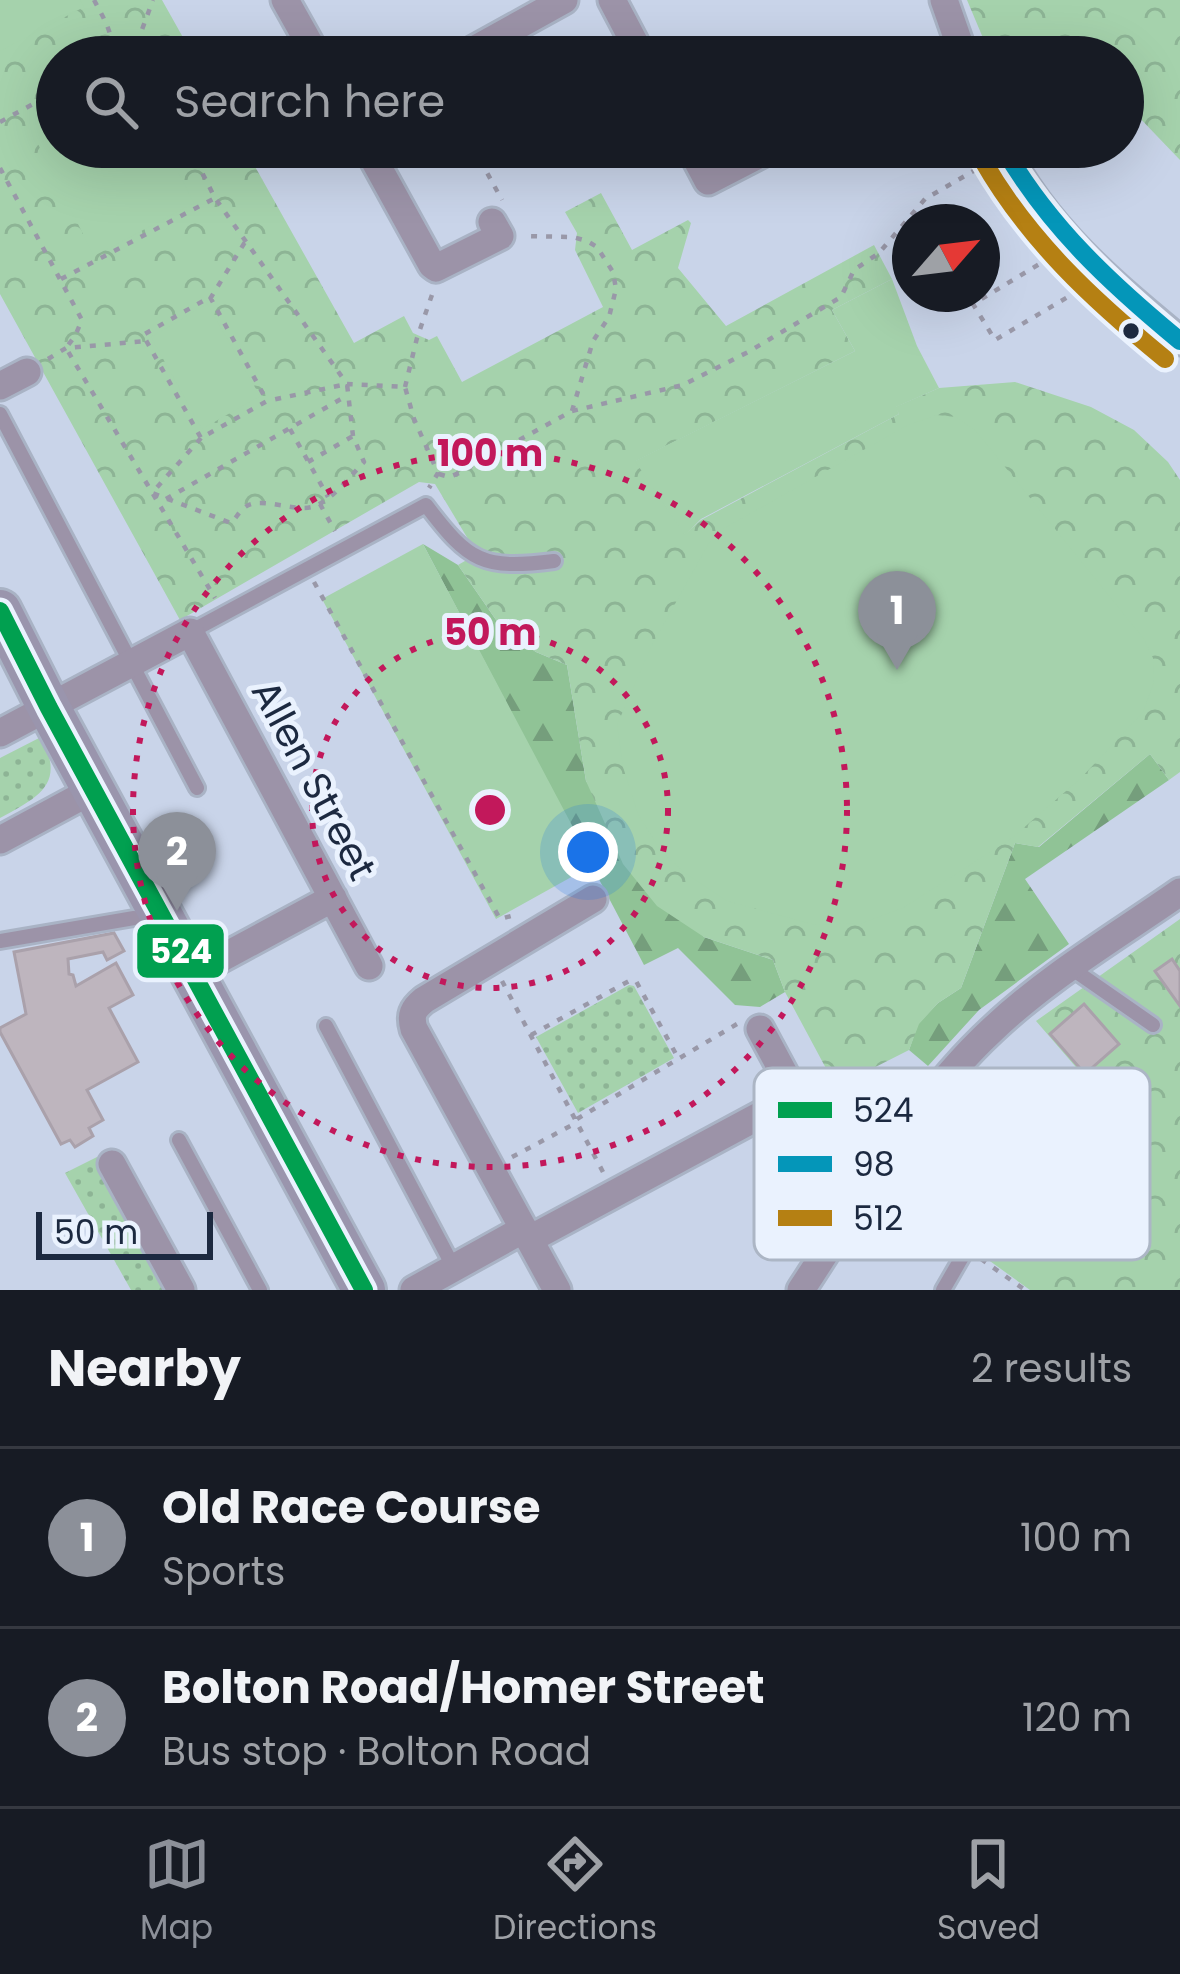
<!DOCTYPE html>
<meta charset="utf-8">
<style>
:root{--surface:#171b24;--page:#20242c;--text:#f1f3f6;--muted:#9ea1a6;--line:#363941;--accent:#8c9099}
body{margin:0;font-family:Poppins,sans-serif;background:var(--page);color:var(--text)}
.compass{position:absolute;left:892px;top:204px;width:108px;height:108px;border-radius:50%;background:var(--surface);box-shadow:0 12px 48px #0002;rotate:62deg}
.scale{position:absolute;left:36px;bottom:30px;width:177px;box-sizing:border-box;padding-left:12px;border:6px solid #1c2940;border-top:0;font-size:33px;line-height:42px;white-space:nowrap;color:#1c2940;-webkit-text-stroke:9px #eaf2fe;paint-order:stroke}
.you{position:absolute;left:588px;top:852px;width:42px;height:42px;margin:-30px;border:9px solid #fff;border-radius:50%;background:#1a73e8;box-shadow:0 0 0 18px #1a73e833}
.badge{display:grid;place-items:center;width:78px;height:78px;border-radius:50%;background:var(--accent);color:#fff;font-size:39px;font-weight:700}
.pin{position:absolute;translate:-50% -99px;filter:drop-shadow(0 3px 6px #0008)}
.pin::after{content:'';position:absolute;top:63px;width:42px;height:36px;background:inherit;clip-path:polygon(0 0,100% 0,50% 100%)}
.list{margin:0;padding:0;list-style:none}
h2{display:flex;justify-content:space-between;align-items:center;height:156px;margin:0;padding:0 48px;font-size:51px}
h2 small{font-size:39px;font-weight:400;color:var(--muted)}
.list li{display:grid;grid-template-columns:78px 1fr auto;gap:36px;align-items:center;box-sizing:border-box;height:180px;padding:0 48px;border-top:3px solid var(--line)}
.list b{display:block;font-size:45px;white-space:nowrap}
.list p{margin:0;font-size:39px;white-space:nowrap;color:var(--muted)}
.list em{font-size:39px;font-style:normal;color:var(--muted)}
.icon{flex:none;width:66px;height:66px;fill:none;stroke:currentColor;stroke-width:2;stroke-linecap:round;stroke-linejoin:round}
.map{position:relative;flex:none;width:1180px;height:1290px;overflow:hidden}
.search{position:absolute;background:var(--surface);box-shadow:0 12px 48px #0002;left:36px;right:36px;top:36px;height:132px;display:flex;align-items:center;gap:30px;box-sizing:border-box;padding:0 42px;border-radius:66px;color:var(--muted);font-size:45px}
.sheet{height:516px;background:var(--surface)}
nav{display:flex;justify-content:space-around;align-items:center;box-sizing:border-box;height:168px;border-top:3px solid var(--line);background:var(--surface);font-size:33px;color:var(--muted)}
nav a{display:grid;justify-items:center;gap:6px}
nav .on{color:var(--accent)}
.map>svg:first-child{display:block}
.grass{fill:url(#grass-dots)}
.forest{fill:url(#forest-firs)}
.park{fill:url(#park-crowns)}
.garden{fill:#a5d2ac}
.building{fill:#beb5be;stroke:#aaa1ab;stroke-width:3}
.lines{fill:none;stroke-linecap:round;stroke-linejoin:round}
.lane-casing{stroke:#a9b3c5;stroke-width:20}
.street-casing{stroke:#a9b3c5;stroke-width:33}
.primary-casing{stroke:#a9b3c5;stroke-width:48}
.path{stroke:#9998a8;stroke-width:4.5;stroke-dasharray:6 9;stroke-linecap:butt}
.lane{stroke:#9c93a8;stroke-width:14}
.street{stroke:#9c93a8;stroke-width:27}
.primary{stroke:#9a95ad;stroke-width:42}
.bus-1-casing{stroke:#eaf2fe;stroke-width:27}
.bus-2-casing{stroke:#eaf2fe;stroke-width:27}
.bus-3-casing{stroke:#eaf2fe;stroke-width:27}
.bus-1{stroke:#01a050;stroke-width:18}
.bus-2{stroke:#0496b9;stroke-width:18}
.bus-3{stroke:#b58013;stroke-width:18}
.ring{fill:none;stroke:#c2185b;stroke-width:6;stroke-dasharray:6 12}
.bus-dot{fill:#1c2940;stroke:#eaf2fe;stroke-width:4.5}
.labels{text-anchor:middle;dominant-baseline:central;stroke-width:10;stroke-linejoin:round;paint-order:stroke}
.street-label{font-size:39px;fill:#1c2940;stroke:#eaf2fe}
.key{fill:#eaf2fe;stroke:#acb6c5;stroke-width:3}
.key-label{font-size:33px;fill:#1c2940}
.centre{fill:#c2185b;stroke:#eaf2fe;stroke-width:6}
.ring-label{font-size:36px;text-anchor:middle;font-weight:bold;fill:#c2185b;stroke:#eaf2fe;stroke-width:10;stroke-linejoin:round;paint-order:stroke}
.line-badge{stroke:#eaf2fe;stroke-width:4.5}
.badge-label{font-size:33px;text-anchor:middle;font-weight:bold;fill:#fff}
</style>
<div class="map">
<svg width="1180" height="1290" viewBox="0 0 1180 1290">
<defs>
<pattern id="grass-dots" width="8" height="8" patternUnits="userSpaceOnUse" patternTransform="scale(3)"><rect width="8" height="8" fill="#a5d2ac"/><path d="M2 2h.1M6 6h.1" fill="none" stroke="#8db495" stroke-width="1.8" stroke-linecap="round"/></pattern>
<pattern id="forest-firs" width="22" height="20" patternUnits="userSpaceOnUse" patternTransform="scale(3)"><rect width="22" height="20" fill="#90c396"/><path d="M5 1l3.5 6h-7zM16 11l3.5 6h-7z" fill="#759e7c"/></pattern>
<pattern id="park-crowns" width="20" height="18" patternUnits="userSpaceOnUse" patternTransform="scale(3)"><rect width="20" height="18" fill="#a5d2ac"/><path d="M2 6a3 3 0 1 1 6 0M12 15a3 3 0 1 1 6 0" fill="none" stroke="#8db495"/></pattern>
</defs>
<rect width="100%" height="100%" fill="#c9d4e9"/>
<path class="grass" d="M41 737C66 784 39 797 0 818V758Z
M629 985 634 986 674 1058 578 1113 536 1037Z
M97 1157 172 1290H131L65 1173Z"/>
<path class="forest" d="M423 544 458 565 503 630 536 652 567 665 586 781 704 937 773 960 785 992 760 1007 735 1005 678 948 644 965Z
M1150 754 1169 780 1025 879 1069 944 979 1010 928 1066 909 1050 918 1024 938 1003 961 988 1015 843 1039 847Z"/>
<path class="park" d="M0 0H162L194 57H57V147H244L354 343 404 316 413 333 429 340 437 336 462 382 603 307 575 250 577 233 565 212 601 193 632 250 688 220 691 223 678 268 726 326 874 245 892 279 832 310 855 351 636 461 685 534 701 520 899 414 895 407 939 388 1015 382 1091 407 1134 430 1168 462 1180 480V772L1169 780 1150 754 1038 847 1015 843 961 988 938 1003 919 1024 909 1050 836 1087 785 992 773 960 704 937 657 906 623 864 586 781 567 665 536 652 503 630 458 565 477 554 435 484 419 482 180 620 0 294Z
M967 0H1180V160L1133 111 1123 116V57H991Z
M1180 919V1290H1030L976 1251 1120 1118 1036 1021Z"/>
<path class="garden" d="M0 0H80L84 7 0 51Z
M57 134V147H165L194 203 94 256 38 144Z
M892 279 917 346 939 388 896 407 899 414 701 519 685 535 635 461 855 351 832 310Z
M207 304 260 396 202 429 151 337Z
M937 415 956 417 976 431 1144 639 1153 658 1154 682 1143 712 1081 778 1012 838 903 908 863 923 815 925 727 901 685 873 661 851 638 814 623 767 617 725 651 647 714 534 908 425Z
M423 544 593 865 496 919 322 599Z"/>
<path class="building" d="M114 933 124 951 107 960 103 952 68 959 69 974 73 975 76 986 116 963 133 995 109 1008 138 1062 87 1090 103 1120 89 1128 93 1136 75 1147 70 1140 61 1144 0 1032V1028L26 1014 14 952Z
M1172 959 1180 971V1006L1155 971Z
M1084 1004 1119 1044 1085 1074 1050 1034Z"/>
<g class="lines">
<g class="lane-casing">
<path id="lane" d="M0 414 197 788
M190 632 426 505C469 562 483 570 554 561
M0 941 134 918
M1071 968 1153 1025
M326 1026 454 1268
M878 1081 893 1104 913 1121
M179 1140 260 1290
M943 1290 965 1252"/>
</g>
<g class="street-casing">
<path id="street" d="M285 0 317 57
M612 0 642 57
M944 0 964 57
M461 57 564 0
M367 147 432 265 436 268 500 236 492 222
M690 147 708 181 774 147
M1003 147C1044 228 1111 284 1180 341
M0 386 27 372
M0 733 190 632 369 966
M0 840 93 790
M192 974 333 898
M933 1095 962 1113 1043 1175
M112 1164 181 1290
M530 1239 796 1096 760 1029
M414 1290 524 1229
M557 1290 414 1029C410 1015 413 1009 424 1000L593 899
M801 1290C860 1201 914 1102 993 1029 1049 976 1117 936 1180 892"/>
</g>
<g class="primary-casing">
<path id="primary" d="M0 611 49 708 364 1290"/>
</g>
<path class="path" d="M94 0C104 19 115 35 111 57
M137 43 153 0
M113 44 137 43 144 57
M0 122 57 91
M189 147 215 198 347 384 405 387 414 419 438 473 429 488
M473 147 502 200
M0 168 82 320 75 336 66 348 215 598
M1051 257 973 304 995 340 1083 288
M61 279 215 198
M210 297 267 401 201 438 143 335Z
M210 299 245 242
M48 359 66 348 147 341
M405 387 417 338 434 289
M572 411 683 385 748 352 841 297 854 270 879 253 925 199 982 166
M290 429 328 497
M201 438 152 493 231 523C236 518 239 512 244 508 258 495 293 512 312 507 331 502 350 476 364 462L353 436 347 384 267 401
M308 462 353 436
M439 474 449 477 459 473 572 411 593 341 609 317 616 289 613 272 597 247 587 241 573 237 524 236
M166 499 348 395
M320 504 335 531
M314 582 500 919 511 916
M502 981 603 1172
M531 1035 629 981H636L677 1056
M819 1092 832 1086 839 1090 862 1077
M577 1119 737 1024
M512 1157 576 1123
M888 1195 953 1239
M981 1259 1025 1290"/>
<use href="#lane" class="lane"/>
<use href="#street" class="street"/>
<use href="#primary" class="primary"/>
<g class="bus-1-casing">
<path id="bus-1" d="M0 611 49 708 364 1290"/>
</g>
<g class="bus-2-casing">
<path id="bus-2" d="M1003 147C1048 226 1111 284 1180 341"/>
</g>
<g class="bus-3-casing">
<path id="bus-3" d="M982 159C1028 240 1093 300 1165 359"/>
</g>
<use href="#bus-1" class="bus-1"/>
<use href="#bus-2" class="bus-2"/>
<use href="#bus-3" class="bus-3"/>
</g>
<g class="ring">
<circle cx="490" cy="810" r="178"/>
<circle cx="490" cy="810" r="357"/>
</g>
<circle class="bus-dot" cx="1131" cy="331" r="10"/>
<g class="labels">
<g class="street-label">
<text transform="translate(314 780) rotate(62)">Allen Street</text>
</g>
</g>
<rect x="754" y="1068" width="396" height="192" rx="18" class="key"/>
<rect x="778" y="1102" width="54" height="16" fill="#01a050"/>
<rect x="778" y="1156" width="54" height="16" fill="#0496b9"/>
<rect x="778" y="1210" width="54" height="16" fill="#b58013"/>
<g class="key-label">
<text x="853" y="1122">524</text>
<text x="853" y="1176">98</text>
<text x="853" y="1230">512</text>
</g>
<circle cx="490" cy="810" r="18" class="centre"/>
<g class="ring-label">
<text x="490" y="466">100 m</text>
<text x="490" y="645">50 m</text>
</g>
<rect class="line-badge" x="135" y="922" width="91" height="58" rx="12" fill="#01a050"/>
<g class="badge-label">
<text x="181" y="963">524</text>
</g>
</svg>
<svg class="compass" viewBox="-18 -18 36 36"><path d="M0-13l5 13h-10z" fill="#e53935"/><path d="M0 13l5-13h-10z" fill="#9ea1a6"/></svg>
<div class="scale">50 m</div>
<div class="you"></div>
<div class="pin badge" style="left:897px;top:670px">1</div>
<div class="pin badge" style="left:177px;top:911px">2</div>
<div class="search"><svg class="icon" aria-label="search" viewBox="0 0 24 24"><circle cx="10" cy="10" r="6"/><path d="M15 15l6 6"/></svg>Search here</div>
</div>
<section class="sheet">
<h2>Nearby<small>2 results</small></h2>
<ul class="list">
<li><span class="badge">1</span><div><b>Old Race Course</b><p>Sports</p></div><em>100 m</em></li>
<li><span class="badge">2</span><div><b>Bolton Road/Homer Street</b><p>Bus stop · Bolton Road</p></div><em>120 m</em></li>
</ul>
</section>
<nav>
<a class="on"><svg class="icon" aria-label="map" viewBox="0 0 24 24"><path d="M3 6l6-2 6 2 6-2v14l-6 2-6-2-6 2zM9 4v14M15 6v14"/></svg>Map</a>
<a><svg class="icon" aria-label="directions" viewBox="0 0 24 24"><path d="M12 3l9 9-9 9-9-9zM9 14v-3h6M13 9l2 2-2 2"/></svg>Directions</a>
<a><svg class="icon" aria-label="saved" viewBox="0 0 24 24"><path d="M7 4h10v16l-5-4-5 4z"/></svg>Saved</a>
</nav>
